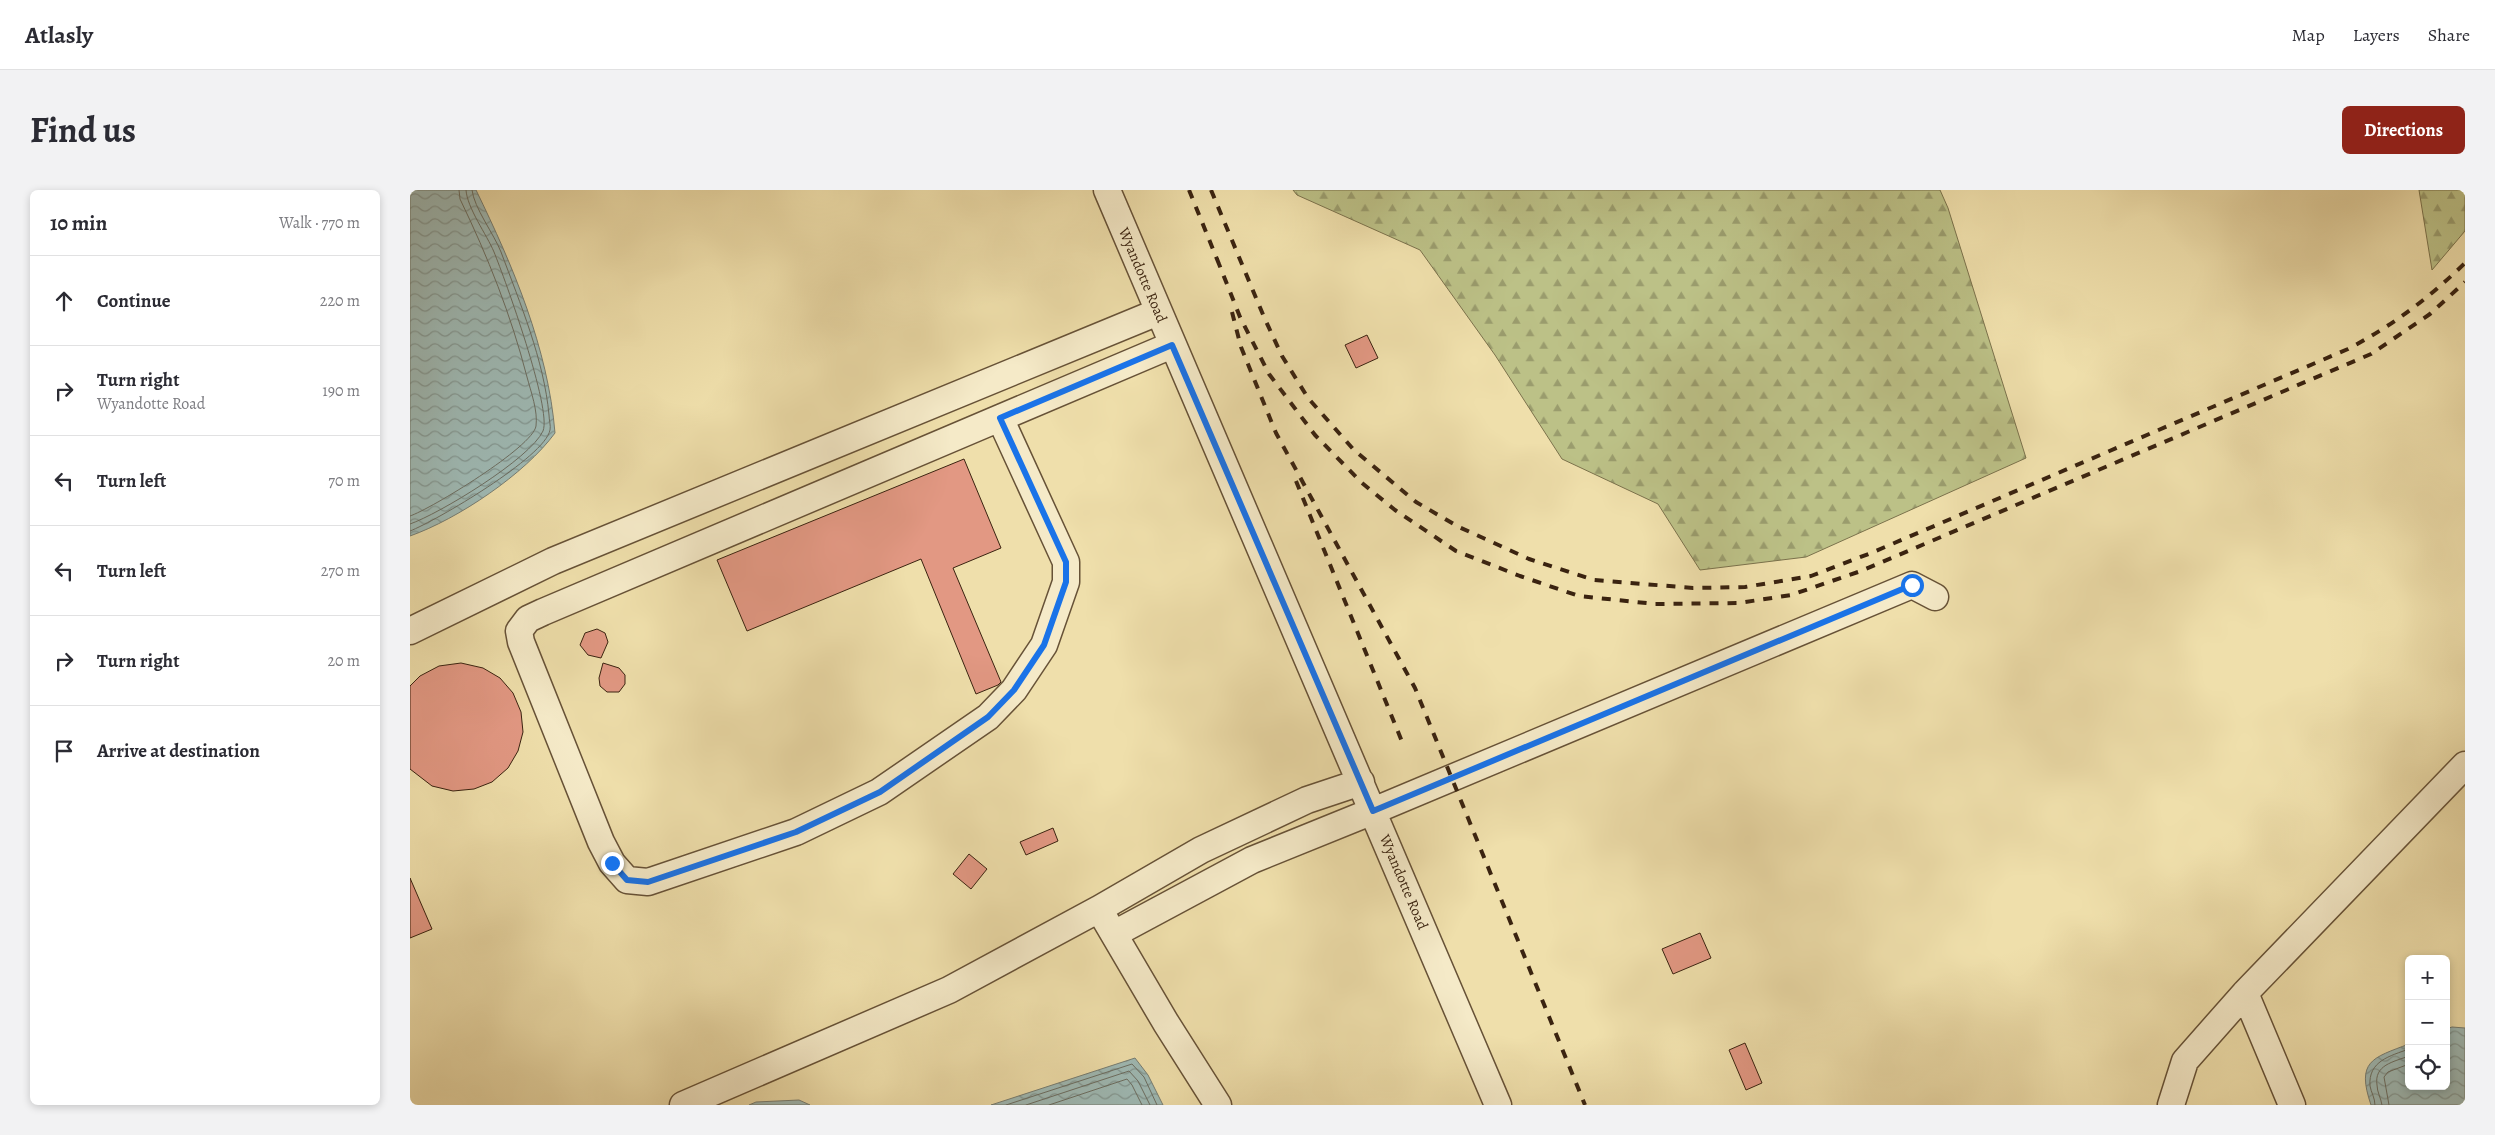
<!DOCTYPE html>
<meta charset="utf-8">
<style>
:root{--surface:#fff;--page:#f2f2f3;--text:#2b2b33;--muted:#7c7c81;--line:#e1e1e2;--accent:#8f2418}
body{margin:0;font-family:Alegreya,serif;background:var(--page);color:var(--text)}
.controls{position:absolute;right:15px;bottom:15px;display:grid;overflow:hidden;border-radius:8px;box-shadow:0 2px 8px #0003}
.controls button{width:45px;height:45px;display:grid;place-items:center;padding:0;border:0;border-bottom:1px solid var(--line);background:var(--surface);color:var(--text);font:25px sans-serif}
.stop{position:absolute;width:15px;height:15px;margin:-11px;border:4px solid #1a73e8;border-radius:50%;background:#fff}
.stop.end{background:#1a73e8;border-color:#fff;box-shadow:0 1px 5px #0008}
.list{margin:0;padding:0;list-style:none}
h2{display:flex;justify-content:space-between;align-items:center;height:65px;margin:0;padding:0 20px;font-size:21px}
h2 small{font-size:16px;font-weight:400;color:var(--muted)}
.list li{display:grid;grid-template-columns:32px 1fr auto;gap:15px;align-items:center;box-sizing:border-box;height:90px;padding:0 20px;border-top:1px solid var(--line)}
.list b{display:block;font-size:19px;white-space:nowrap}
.list p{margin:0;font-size:16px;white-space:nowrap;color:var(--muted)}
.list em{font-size:16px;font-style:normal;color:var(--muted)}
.icon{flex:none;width:28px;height:28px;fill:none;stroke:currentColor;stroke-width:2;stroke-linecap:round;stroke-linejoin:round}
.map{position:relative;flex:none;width:2055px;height:915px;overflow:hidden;border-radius:8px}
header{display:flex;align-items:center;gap:30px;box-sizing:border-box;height:70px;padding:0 25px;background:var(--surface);border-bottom:1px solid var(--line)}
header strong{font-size:24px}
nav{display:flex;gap:28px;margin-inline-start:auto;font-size:18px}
.intro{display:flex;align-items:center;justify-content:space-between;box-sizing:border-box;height:120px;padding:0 30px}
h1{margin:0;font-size:35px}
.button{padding:12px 22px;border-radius:8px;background:var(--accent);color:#fff;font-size:18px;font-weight:700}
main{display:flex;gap:30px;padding:0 30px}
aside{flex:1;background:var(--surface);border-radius:8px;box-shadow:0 2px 8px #0003}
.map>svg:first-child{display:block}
.forest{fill:url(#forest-firs);stroke:#7b724c}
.water{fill:url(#water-waves);stroke:#777e73}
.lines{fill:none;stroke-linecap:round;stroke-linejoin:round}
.shore{stroke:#6c6e62;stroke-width:1}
.building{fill:#e29883;stroke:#3a2310}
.minor-casing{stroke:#675237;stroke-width:29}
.minor{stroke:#f5eac8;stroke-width:26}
.rail{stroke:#3a2310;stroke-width:4;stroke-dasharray:9 9;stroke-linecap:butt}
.route{stroke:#1a73e8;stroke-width:6}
.labels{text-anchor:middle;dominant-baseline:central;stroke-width:4.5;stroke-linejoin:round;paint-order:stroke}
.street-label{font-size:15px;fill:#3a2310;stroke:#f5eac8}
</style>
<header>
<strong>Atlasly</strong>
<nav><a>Map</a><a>Layers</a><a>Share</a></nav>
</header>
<div class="intro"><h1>Find us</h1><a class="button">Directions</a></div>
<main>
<aside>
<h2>10 min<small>Walk · 770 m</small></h2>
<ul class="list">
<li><svg class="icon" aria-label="ahead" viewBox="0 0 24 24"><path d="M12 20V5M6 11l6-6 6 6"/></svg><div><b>Continue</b></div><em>220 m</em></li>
<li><svg class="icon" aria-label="right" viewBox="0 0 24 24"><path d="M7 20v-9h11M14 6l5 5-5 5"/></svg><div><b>Turn right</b><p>Wyandotte Road</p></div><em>190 m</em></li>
<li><svg class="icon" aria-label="left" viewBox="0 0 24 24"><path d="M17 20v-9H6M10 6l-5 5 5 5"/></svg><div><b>Turn left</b></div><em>70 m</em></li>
<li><svg class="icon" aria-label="left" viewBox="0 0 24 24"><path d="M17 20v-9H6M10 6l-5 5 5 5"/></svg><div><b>Turn left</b></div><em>270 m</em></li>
<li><svg class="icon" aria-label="right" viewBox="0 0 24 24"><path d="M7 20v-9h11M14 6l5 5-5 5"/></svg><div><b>Turn right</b></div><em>20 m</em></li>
<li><svg class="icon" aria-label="arrive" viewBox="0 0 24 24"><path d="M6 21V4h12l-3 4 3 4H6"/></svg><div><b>Arrive at destination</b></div></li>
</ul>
</aside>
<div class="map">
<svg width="2055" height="915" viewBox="0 0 2055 915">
<defs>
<pattern id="forest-firs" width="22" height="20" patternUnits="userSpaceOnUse" patternTransform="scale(1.25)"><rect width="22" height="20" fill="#bcc187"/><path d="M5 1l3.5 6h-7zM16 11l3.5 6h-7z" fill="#9a9c6d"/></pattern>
<pattern id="water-waves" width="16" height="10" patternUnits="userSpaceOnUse" patternTransform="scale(1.25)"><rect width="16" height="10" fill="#9fbab5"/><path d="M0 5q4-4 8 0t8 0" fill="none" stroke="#839792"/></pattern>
</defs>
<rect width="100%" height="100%" fill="#efdfab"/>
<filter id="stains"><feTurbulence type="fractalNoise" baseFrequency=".004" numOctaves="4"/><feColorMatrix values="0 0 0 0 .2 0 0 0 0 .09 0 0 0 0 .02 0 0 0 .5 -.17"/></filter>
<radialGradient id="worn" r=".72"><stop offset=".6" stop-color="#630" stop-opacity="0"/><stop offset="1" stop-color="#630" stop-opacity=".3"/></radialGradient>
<path class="forest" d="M883 0H1530L1538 18 1616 268 1396 367 1290 380 1248 314 1152 269 1085 165 1010 60 887 5Z
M2009 0H2055V41L2022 80Z"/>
<path class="water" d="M0 0H66C103 76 138 158 145 243 115 284 48 329 0 346Z
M2042 837 2055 838V915H1961C1946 871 1962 868 1999 854V896H2036V839Z
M725 868 738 885 753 915H581Z
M389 910 400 915H339L346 912Z"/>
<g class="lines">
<path class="shore" d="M0 326C21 319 123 257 126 236 128 221 121 202 117 187 101 125 78 67 50 9L49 0
M0 334C29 324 120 269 133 241 142 219 95 89 84 62 77 45 57 18 56 0
M0 341C26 331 135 267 140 240 141 236 139 230 139 225 134 170 110 113 91 62 84 44 64 18 62 0
M596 915 722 874 734 887 747 915
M616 915 719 881 728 891 740 915
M639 915 717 889 722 895 732 915
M1965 915C1965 908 1961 902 1960 896 1958 871 1980 866 1999 859
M1972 915C1971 908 1967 902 1967 895 1964 875 1983 872 1999 866
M1979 915 1974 887 1978 882 1999 874"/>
</g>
<path class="building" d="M957 145 968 168 946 178 935 155Z
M554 269 591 358 543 378 591 492 588 495 566 504 511 369 337 441 307 370Z
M187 439 195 443 198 452 191 468 178 465 170 455 175 443Z
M51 473 73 478 90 488 103 503 111 522 113 542 108 561 98 578 82 592 64 599 43 601 22 596 0 579V496L10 486 29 476Z
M193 473 209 478 215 485V494L209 502H197L190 496 189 488Z
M643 638 648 651 616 665 610 652Z
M559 664 577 679 561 699 543 684Z
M0 688 22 739 0 748Z
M1290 743 1301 768 1263 784 1252 759Z
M1335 853 1352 893 1336 900 1319 860Z"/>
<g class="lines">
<g class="minor-casing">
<path id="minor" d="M697 0 1088 915
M590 228 656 372V392L634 455 604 500 578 527 469 602 386 642 238 692 217 690 202 673 191 652 111 452 109 441 118 429 133 422 762 155
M0 441 143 371 748 122
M689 719 791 660 897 610 951 592
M704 744 842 670 963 621 1502 395 1525 407
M1835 803 1882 915
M273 915 539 800 689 719 756 833 808 915
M1761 915 1775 871 1835 803 2055 575"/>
</g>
<use href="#minor" class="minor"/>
<path class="rail" d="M779 0 809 74
M801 0 854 127 872 166 898 208 944 260 1006 312 1049 337 1119 369 1184 390 1283 398 1335 397 1401 386 1461 363 1938 159C1982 136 2019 108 2055 73
M807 69 830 127 859 184 905 245 952 293 985 320 1046 361 1110 386 1169 406 1245 414 1329 413 1381 405 1451 381 1961 164 2020 124 2055 92
M822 122 831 157 866 243 1005 498 1175 915
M886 291 993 554"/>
</g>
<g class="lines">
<path class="route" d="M202 673 217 690 238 692 386 642 470 602 578 527 604 500 634 455 656 392V372L590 228 762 155 963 621 1502 395"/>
</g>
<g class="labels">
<g class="street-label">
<text transform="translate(733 85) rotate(67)">Wyandotte Road</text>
<text transform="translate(994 692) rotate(67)">Wyandotte Road</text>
</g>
</g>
<rect width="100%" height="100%" filter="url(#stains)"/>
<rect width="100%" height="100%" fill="url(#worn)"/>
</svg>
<div class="controls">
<button>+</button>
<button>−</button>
<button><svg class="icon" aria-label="locate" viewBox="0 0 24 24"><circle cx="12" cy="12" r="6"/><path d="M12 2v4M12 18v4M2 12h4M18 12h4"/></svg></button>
</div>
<div class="stop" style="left:1502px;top:395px"></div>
<div class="stop end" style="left:202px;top:673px"></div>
</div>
</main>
